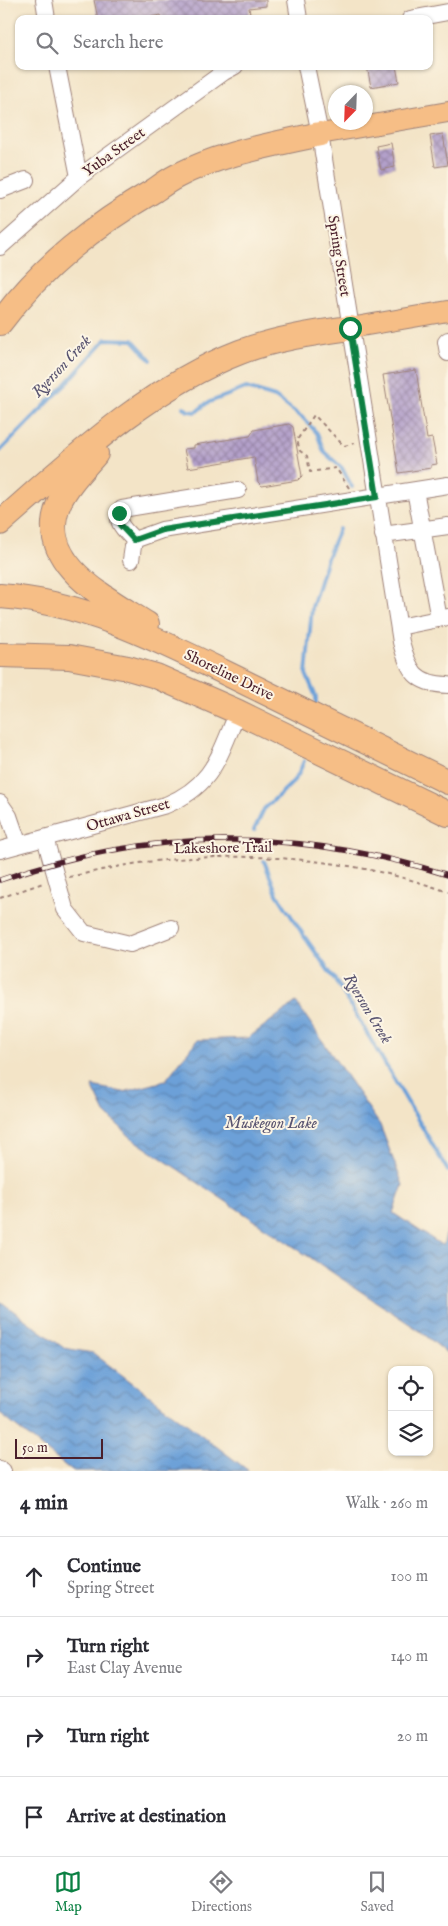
<!DOCTYPE html>
<meta charset="utf-8">
<style>
:root{--surface:#fff;--page:#f7f7f7;--text:#2b2b33;--muted:#7c7c81;--line:#e1e1e2;--accent:#0b8043}
body{margin:0;font-family:"IM FELL English",serif;background:var(--page);color:var(--text)}
.controls{position:absolute;right:15px;bottom:15px;display:grid;overflow:hidden;border-radius:10px;box-shadow:0 1px 4px #0004}
.controls button{width:45px;height:45px;display:grid;place-items:center;padding:0;border:0;border-bottom:1px solid var(--line);background:var(--surface);color:var(--text);font:25px sans-serif}
.compass{position:absolute;left:328px;top:85px;width:45px;height:45px;border-radius:50%;background:var(--surface);box-shadow:0 1px 4px #0004;rotate:203deg}
.scale{position:absolute;left:15px;bottom:12px;width:88px;box-sizing:border-box;padding-left:5px;border:2px solid #4a1f2b;border-top:0;font-size:14px;line-height:18px;white-space:nowrap;color:#4a1f2b;-webkit-text-stroke:4px #fcf5e5;paint-order:stroke}
.stop{position:absolute;width:15px;height:15px;margin:-11px;border:4px solid #0b8043;border-radius:50%;background:#fff}
.stop.end{background:#0b8043;border-color:#fff;box-shadow:0 1px 5px #0008}
.list{margin:0;padding:0;list-style:none}
h2{display:flex;justify-content:space-between;align-items:center;height:65px;margin:0;padding:0 20px;font-size:21px}
h2 small{font-size:16px;font-weight:400;color:var(--muted)}
.list li{display:grid;grid-template-columns:32px 1fr auto;gap:15px;align-items:center;box-sizing:border-box;height:80px;padding:0 20px;border-top:1px solid var(--line)}
.list b{display:block;font-size:19px;white-space:nowrap}
.list p{margin:0;font-size:16px;white-space:nowrap;color:var(--muted)}
.list em{font-size:16px;font-style:normal;color:var(--muted)}
.icon{flex:none;width:28px;height:28px;fill:none;stroke:currentColor;stroke-width:2;stroke-linecap:round;stroke-linejoin:round}
.map{position:relative;flex:none;width:448px;height:1471px;overflow:hidden}
.search{position:absolute;background:var(--surface);box-shadow:0 1px 4px #0004;left:15px;right:15px;top:15px;height:55px;display:flex;align-items:center;gap:12px;box-sizing:border-box;padding:0 18px;border-radius:10px;color:var(--muted);font-size:19px}
.sheet{height:385px;background:var(--surface)}
nav{display:flex;justify-content:space-around;align-items:center;box-sizing:border-box;height:70px;border-top:1px solid var(--line);background:var(--surface);font-size:14px;color:var(--muted)}
nav a{display:grid;justify-items:center;gap:2px}
nav .on{color:var(--accent)}
.map>svg:first-child{display:block}
.water{fill:url(#water-waves);stroke:#5b6082}
.lines{fill:none;stroke-linecap:round;stroke-linejoin:round}
.stream{stroke:#6ca0d8;stroke-width:4}
.building{fill:url(#building-cross-hatch)}
.minor-casing{stroke:#9e8279;stroke-width:18}
.major-casing{stroke:#9e8279;stroke-width:22}
.highway-casing{stroke:#9e8279;stroke-width:26}
.path{stroke:#9e8279;stroke-width:2;stroke-dasharray:4 4;stroke-linecap:butt}
.minor{stroke:#fff;stroke-width:16}
.major{stroke:#f6be86;stroke-width:20}
.highway{stroke:#f6be86;stroke-width:24}
.rail-casing{stroke:#4a1f2b;stroke-width:5.5}
.rail{stroke:#fcf5e5;stroke-width:4;stroke-dasharray:11;stroke-linecap:butt}
.route{stroke:#0b8043;stroke-width:6}
.labels{text-anchor:middle;dominant-baseline:central;stroke-width:4;stroke-linejoin:round;paint-order:stroke}
.street-label{font-size:15px;fill:#4a1f2b;stroke:#fcf5e5}
.water-label{font-size:16px;font-style:italic;fill:#585370;stroke:#fcf5e5}
</style>
<div class="map">
<svg width="448" height="1471" viewBox="0 0 448 1471">
<defs>
<pattern id="water-waves" width="16" height="10" patternUnits="userSpaceOnUse" patternTransform="scale(1.25)"><rect width="16" height="10" fill="#6ca0d8"/><path d="M0 5q4-4 8 0t8 0" fill="none" stroke="#5b82af"/></pattern>
<pattern id="building-cross-hatch" width="8" height="8" patternUnits="userSpaceOnUse" patternTransform="scale(1.25)"><rect width="8" height="8" fill="#b3a0ca"/><path d="M0 0l8 8M0 8l8-8" fill="none" stroke="#9482a4"/></pattern>
</defs>
<rect width="100%" height="100%" fill="#fcf5e5"/>
<filter id="ink" filterUnits="userSpaceOnUse"><feTurbulence type="fractalNoise" baseFrequency=".02" numOctaves="2"/><feDisplacementMap in="SourceGraphic" scale="10" xChannelSelector="R" yChannelSelector="G"/><feConvolveMatrix kernelMatrix="1 2 1 2 8 2 1 2 1" color-interpolation-filters="sRGB"/></filter>
<filter id="wash" filterUnits="userSpaceOnUse"><feTurbulence type="fractalNoise" baseFrequency=".0096" numOctaves="4" result="noise"/><feDisplacementMap in="SourceGraphic" scale="20" xChannelSelector="R" yChannelSelector="G"/><feGaussianBlur stdDeviation="1.12" result="paint"/><feColorMatrix in="noise" values="0 0 0 0 0 0 0 0 0 0 0 0 0 0 0 0 0 1.4 0 .05"/><feComposite in="paint" operator="in"/></filter>
<g filter="url(#wash)">
<rect width="100%" height="100%" fill="#f3e4c7"/>
<path class="water" d="M296 1002 380 1125 403 1185 393 1213 443 1246 448 1226V1354L420 1331 134 1140 105 1113 92 1086 123 1092 165 1081 197 1040 248 1038Z
M0 1301 64 1348 93 1353 249 1471H72L0 1414Z"/>
<g class="lines">
<path class="stream" d="M184 407 188 411 196 412 207 403 246 388 275 397 303 418 317 433 324 452 342 468 352 487
M0 451 66 384 106 339 133 340 151 360
M316 704V697L306 674 312 607 327 558 339 529
M254 830 264 809 290 785 298 775 304 761
M264 861 277 894 304 936 338 984 448 1171"/>
</g>
<g id="blocks">
<path class="building" d="M94 0H266V6L249 8 250 14 229 19H162L161 15 141 19H98Z
M367 66H396L399 82 371 87Z
M443 134 448 165 435 167 430 136Z
M391 143 395 167 381 170 376 146Z
M416 370 427 439 432 438 437 464 431 465V468L399 473 383 375Z
M289 424 293 427 302 476 298 480 262 486 258 482 254 457 188 468 184 449 194 448V445L250 436 254 430Z"/>
</g>
</g>
<g filter="url(#ink)">
<use href="#blocks" fill-opacity="0" stroke="#9e8279" stroke-width="1"/>
<g class="lines">
<g class="minor-casing">
<path id="minor" d="M44 0 47 19
M296 0 299 19
M410 19 448 12
M57 66 79 177
M306 66 320 134 401 642C409 671 415 684 448 685
M0 190 26 180
M0 247 79 177 224 72 235 66
M448 340 446 342 448 353
M415 490 439 619
M383 535 448 526
M134 540C126 531 113 522 122 509L238 490
M131 560 134 540 162 530 448 485
M399 627 448 617
M0 803 9 816 19 845
M45 838 65 909 84 933 130 944 171 928
M0 850 166 805C214 785 219 755 238 712
M0 1469 3 1471"/>
</g>
<g class="major-casing">
<path id="major" d="M320 134 448 112
M350 328 448 311"/>
</g>
<g class="highway-casing">
<path id="highway" d="M0 323C42 266 95 225 155 190 162 185 169 180 177 176 221 153 272 145 320 134
M96 454C83 469 67 485 59 503 34 563 107 598 147 624
M0 523C72 460 149 387 240 352 275 339 313 333 350 328
M0 596C88 602 166 644 244 682 312 716 380 749 448 782
M0 655 69 657 128 668 156 676 238 712 448 814"/>
</g>
<path class="path" d="M349 488 336 468 310 472 307 456 300 451 297 440 314 415 344 446 355 443
M69 877C98 871 126 864 155 861 253 851 355 858 448 892
M0 898 43 883"/>
<use href="#minor" class="minor"/>
<use href="#major" class="major"/>
<use href="#highway" class="highway"/>
<g class="rail-casing">
<path id="rail" d="M0 880C150 827 296 828 448 875"/>
</g>
<use href="#rail" class="rail"/>
</g>
</g>
<g class="lines" filter="url(#ink)">
<path class="route" d="M119 513 120 525 134 540 162 530 377 497 350 328"/>
</g>
<g class="labels">
<g class="street-label">
<text transform="translate(114 152) rotate(-36)">Yuba Street</text>
<text transform="translate(339 256) rotate(81)">Spring Street</text>
<text transform="translate(229 675) rotate(26)">Shoreline Drive</text>
<text transform="translate(128 815) rotate(-16)">Ottawa Street</text>
<text transform="translate(223 848) rotate(-1)">Lakeshore Trail</text>
</g>
<g class="water-label">
<text transform="translate(62 367) rotate(-47)">Ryerson Creek</text>
<text transform="translate(367 1009) rotate(59)">Ryerson Creek</text>
<text x="271" y="1124">Muskegon Lake</text>
</g>
</g>
</svg>
<div class="controls">
<button><svg class="icon" aria-label="locate" viewBox="0 0 24 24"><circle cx="12" cy="12" r="6"/><path d="M12 2v4M12 18v4M2 12h4M18 12h4"/></svg></button>
<button><svg class="icon" aria-label="layers" viewBox="0 0 24 24"><path d="M12 4l9 5-9 5-9-5zM3 14l9 5 9-5"/></svg></button>
</div>
<svg class="compass" viewBox="-18 -18 36 36"><path d="M0-13l5 13h-10z" fill="#e53935"/><path d="M0 13l5-13h-10z" fill="#7c7c81"/></svg>
<div class="scale">50 m</div>
<div class="stop" style="left:350px;top:328px"></div>
<div class="stop end" style="left:119px;top:513px"></div>
<div class="search"><svg class="icon" aria-label="search" viewBox="0 0 24 24"><circle cx="10" cy="10" r="6"/><path d="M15 15l6 6"/></svg>Search here</div>
</div>
<section class="sheet">
<h2>4 min<small>Walk · 260 m</small></h2>
<ul class="list">
<li><svg class="icon" aria-label="ahead" viewBox="0 0 24 24"><path d="M12 20V5M6 11l6-6 6 6"/></svg><div><b>Continue</b><p>Spring Street</p></div><em>100 m</em></li>
<li><svg class="icon" aria-label="right" viewBox="0 0 24 24"><path d="M7 20v-9h11M14 6l5 5-5 5"/></svg><div><b>Turn right</b><p>East Clay Avenue</p></div><em>140 m</em></li>
<li><svg class="icon" aria-label="right" viewBox="0 0 24 24"><path d="M7 20v-9h11M14 6l5 5-5 5"/></svg><div><b>Turn right</b></div><em>20 m</em></li>
<li><svg class="icon" aria-label="arrive" viewBox="0 0 24 24"><path d="M6 21V4h12l-3 4 3 4H6"/></svg><div><b>Arrive at destination</b></div></li>
</ul>
</section>
<nav>
<a class="on"><svg class="icon" aria-label="map" viewBox="0 0 24 24"><path d="M3 6l6-2 6 2 6-2v14l-6 2-6-2-6 2zM9 4v14M15 6v14"/></svg>Map</a>
<a><svg class="icon" aria-label="directions" viewBox="0 0 24 24"><path d="M12 3l9 9-9 9-9-9zM9 14v-3h6M13 9l2 2-2 2"/></svg>Directions</a>
<a><svg class="icon" aria-label="saved" viewBox="0 0 24 24"><path d="M7 4h10v16l-5-4-5 4z"/></svg>Saved</a>
</nav>
